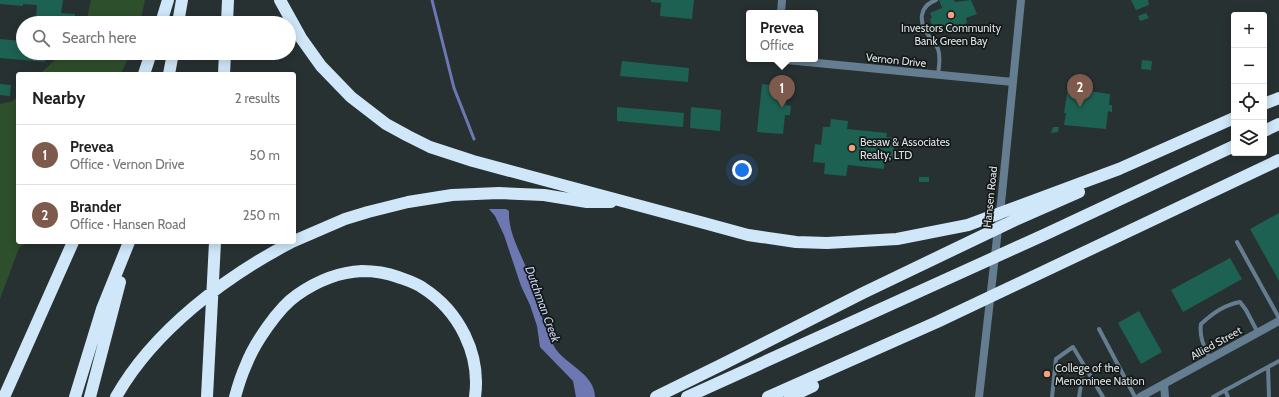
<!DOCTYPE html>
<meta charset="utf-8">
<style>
:root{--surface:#fff;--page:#f2f2f2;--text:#202124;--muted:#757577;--line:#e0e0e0;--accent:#7e5a4d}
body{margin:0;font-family:Cabin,sans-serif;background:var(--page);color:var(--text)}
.controls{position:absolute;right:12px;top:12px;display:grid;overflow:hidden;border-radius:4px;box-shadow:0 2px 10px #0003}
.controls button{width:36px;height:36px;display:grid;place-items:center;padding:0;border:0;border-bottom:1px solid var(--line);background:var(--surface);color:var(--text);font:20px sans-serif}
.you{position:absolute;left:742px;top:170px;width:14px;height:14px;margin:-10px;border:3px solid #fff;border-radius:50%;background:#1a73e8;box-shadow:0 0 0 6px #1a73e833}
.badge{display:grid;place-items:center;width:26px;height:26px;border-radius:50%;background:var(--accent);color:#fff;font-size:13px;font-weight:700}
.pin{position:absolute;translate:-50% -33px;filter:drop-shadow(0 1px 2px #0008)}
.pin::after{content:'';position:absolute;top:21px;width:14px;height:12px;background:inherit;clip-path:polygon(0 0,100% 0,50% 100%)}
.popup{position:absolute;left:746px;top:10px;width:72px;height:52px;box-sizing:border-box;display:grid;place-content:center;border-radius:4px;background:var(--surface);filter:drop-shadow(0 1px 3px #0005);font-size:13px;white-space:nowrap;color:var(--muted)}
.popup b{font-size:15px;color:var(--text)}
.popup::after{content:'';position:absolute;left:50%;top:100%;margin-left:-8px;border:8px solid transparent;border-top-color:var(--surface)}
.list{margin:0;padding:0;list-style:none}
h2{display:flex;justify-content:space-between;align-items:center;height:52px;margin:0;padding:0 16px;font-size:17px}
h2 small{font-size:13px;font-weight:400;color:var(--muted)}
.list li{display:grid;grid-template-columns:26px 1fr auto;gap:12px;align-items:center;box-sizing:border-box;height:60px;padding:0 16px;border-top:1px solid var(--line)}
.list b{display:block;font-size:15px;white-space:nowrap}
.list p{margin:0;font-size:13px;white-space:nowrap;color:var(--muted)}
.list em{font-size:13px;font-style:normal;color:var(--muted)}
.icon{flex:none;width:22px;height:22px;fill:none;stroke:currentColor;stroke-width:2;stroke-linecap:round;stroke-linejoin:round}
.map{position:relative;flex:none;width:1279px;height:397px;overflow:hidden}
.search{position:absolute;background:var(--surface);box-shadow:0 2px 10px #0003;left:16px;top:16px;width:280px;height:44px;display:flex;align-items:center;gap:10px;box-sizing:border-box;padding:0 14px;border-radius:22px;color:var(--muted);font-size:15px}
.panel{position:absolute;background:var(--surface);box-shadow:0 2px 10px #0003;left:16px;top:72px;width:280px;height:172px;border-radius:4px}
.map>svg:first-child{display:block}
.green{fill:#2e4f2b}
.water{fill:#6d78b2}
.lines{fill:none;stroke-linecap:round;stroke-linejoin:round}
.stream{stroke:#6d78b2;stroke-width:3}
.building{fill:#1d6152}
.service{stroke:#657d90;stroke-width:4}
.minor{stroke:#657d90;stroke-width:8}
.motorway{stroke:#cfe7f9;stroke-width:12}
.poi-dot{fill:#f2a07f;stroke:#141818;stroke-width:1.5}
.labels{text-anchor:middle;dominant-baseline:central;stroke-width:3.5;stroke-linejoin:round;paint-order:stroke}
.poi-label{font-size:11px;fill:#dce1e2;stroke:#141818;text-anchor:start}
.street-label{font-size:11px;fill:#dce1e2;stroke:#141818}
.water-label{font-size:12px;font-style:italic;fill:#c6cef0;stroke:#141818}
</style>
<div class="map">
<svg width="1279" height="397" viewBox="0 0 1279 397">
<rect width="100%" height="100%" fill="#283132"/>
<path class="green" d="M91 0H145L140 23H86Z
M62 53H130L121 74H40Z
M18 96V242H27L19 248 0 299V104L13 101Z"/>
<path class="water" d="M489 209H506L509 211C508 234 521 252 528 273 537 297 542 325 555 348 565 364 595 374 595 397H576L573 381 540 347 537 326 530 305 521 286 504 235 495 216Z"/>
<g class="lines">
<path class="stream" d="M432 0 454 88 474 139"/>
</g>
<path class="building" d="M0 0H63L61 13 75 14V23H31L32 17H36L37 5 23 4V6L0 4Z
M651 0H694L692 19 660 16 661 3 651 2Z
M939 0H954L955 2 971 0 977 14 966 18 967 23 962 25 964 29 956 32V31L953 32 951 29 946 31 945 26 937 30 936 27 933 28 930 19 932 18 930 13 942 8Z
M1131 0H1148L1149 5 1136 10Z
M1146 13 1149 18 1140 21 1138 16Z
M0 39 23 41V53H46L45 62 0 58Z
M1142 60 1152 61 1151 70 1141 69Z
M622 61 689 68 688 82 620 76Z
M0 84 11 85 10 96 0 95Z
M762 84 788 87 786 105 791 106 790 115H785L783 134 757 132Z
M1068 88 1110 94 1109 105H1112V112L1108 111 1106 129 1064 125 1066 113H1064Z
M617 107 684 113 683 127 617 121Z
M691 107 721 110 720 131 690 128Z
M831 119 848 121 847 129 887 133 886 137 895 138 893 158 885 157 884 169 848 165 846 176 824 174 825 163 813 162 815 144 821 145 823 127H830Z
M1053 127H1059L1058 132 1051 133Z
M919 177H929V182H919Z
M1279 213V281L1250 229Z
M1230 258 1242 279 1183 312 1171 290Z
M1139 311 1162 352 1141 364 1118 323Z"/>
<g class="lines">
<path class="service" d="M936 0C919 6 918 22 929 36 932 41 936 44 938 49 941 57 939 66 938 75
M1237 242 1279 318
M1099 329 1135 397
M1210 359C1204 346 1199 337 1201 324 1213 313 1224 305 1240 302L1246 310 1258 333
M1268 367 1269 397
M1225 390 1228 397
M1052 397 1056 359 1073 347 1103 397
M1079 397 1084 366
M1213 397 1279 361"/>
<path class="minor" d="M781 13 782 0
M776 59 1013 82
M1164 384 1165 397
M979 397 1002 194 1021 0
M1140 397 1279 321"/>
<path class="motorway" d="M280 0 301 38 321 66 351 97 386 124 408 136 430 147 473 161 704 223 748 235 796 242 827 243 897 239 968 225 1119 169 1234 118
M161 23 168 0
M178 23 182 0
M227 23 228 0
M144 74 151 53
M169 74 173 53
M224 74 225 53
M1264 104 1279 98
M1264 131 1279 124
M294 241 345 219 368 212 408 202 452 195 499 193 544 195 587 202H611
M4 397 73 242
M75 397 102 309 129 242
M90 397 120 282
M116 397C153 331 226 276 292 242
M207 397 215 242
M235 397C238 386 241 376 246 365 254 344 278 308 297 295 317 281 339 272 362 271 374 271 387 273 398 277 406 280 416 283 423 288 459 311 481 354 475 397
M656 397 723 364 863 293 1011 222 1079 192
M687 397 1046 234 1234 146
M768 397 937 322 1279 160
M790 397 813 386"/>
</g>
<g class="poi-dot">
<circle cx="951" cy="15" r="4"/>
<circle cx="852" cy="148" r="4"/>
<circle cx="1047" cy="374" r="4"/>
</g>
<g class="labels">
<g class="poi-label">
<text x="951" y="28" text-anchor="middle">Investors Community<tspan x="951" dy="13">Bank Green Bay</tspan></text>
<text x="860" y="142">Besaw &amp; Associates<tspan x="860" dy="13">Realty, LTD</tspan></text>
<text x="1055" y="368">College of the<tspan x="1055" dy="13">Menominee Nation</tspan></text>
</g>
<g class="street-label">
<text transform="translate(896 60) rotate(6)">Vernon Drive</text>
<text transform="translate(990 197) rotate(-84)">Hansen Road</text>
<text transform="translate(1216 343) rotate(-29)">Allied Street</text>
</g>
<g class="water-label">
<text transform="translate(543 304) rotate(70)">Dutchman Creek</text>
</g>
</g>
</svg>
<div class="controls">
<button>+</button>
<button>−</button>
<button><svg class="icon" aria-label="locate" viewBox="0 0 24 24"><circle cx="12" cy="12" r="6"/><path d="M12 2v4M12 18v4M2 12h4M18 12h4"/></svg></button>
<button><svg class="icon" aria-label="layers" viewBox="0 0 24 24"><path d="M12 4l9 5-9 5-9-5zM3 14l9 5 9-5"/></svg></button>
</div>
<div class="you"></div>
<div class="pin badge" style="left:782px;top:108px">1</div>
<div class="popup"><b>Prevea</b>Office</div>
<div class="pin badge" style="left:1080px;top:107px">2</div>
<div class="search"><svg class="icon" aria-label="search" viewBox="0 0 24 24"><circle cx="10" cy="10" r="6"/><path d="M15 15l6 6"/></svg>Search here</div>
<section class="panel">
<h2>Nearby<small>2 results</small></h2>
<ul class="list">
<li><span class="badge">1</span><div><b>Prevea</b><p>Office · Vernon Drive</p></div><em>50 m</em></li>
<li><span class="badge">2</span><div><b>Brander</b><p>Office · Hansen Road</p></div><em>250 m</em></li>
</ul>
</section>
</div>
